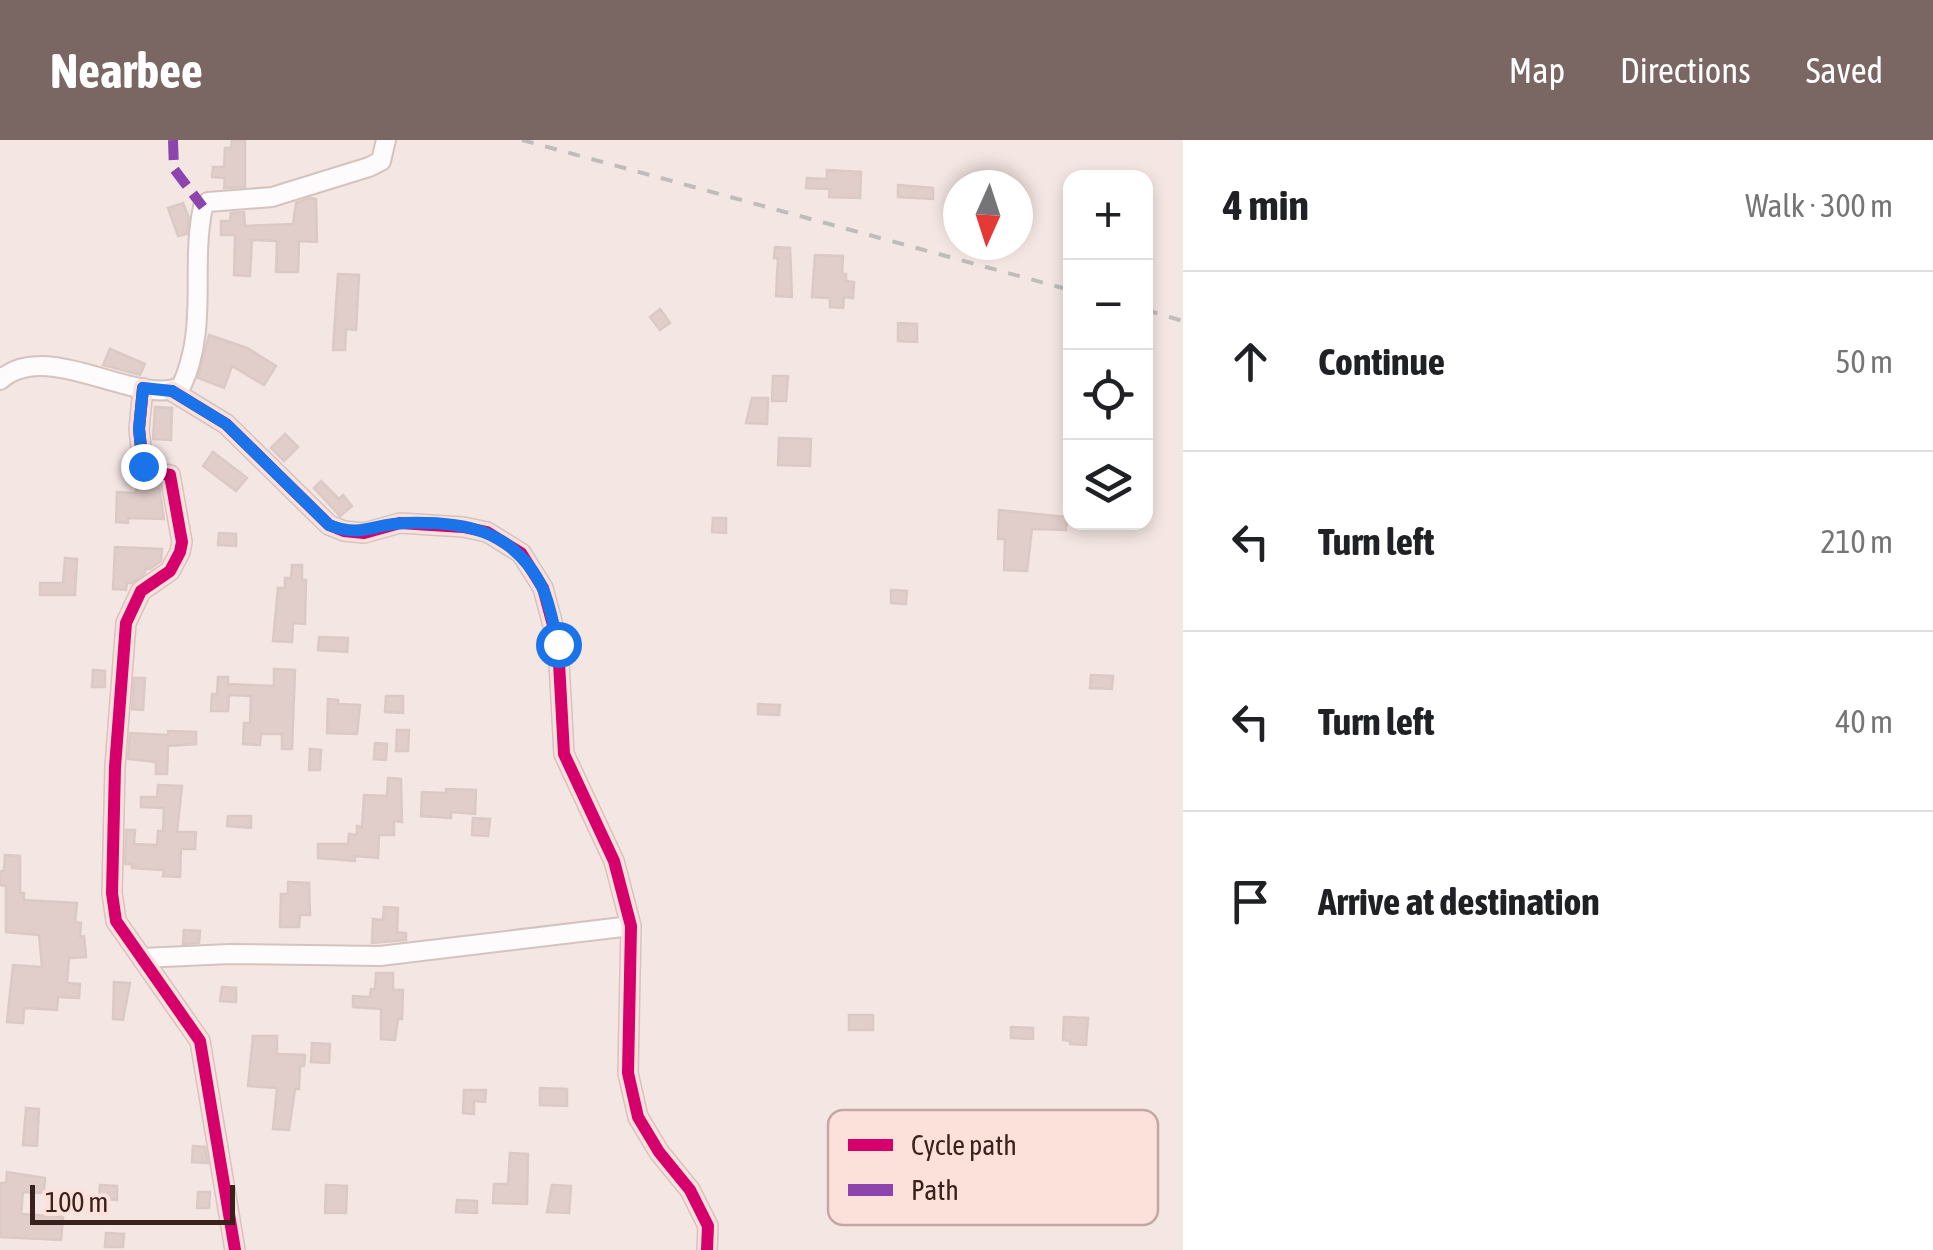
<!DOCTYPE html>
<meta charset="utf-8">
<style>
:root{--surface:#fff;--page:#f2f2f2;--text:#202124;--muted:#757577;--line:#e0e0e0;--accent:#7a6662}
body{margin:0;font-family:"Asap Condensed",sans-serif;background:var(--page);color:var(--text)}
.controls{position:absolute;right:30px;top:30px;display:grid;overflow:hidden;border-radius:20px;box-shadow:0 5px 15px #0003}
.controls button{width:90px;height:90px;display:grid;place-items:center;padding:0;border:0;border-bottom:2px solid var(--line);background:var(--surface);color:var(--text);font:50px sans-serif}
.compass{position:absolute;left:943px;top:30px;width:90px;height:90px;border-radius:50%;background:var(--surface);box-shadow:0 5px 15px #0003;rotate:183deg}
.scale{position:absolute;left:30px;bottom:25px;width:205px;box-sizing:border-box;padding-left:10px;border:5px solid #39211c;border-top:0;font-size:28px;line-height:35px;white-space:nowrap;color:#39211c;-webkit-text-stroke:8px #fce1db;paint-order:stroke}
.stop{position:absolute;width:30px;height:30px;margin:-22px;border:8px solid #1a73e8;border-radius:50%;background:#fff}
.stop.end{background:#1a73e8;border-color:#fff;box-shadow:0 2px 10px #0008}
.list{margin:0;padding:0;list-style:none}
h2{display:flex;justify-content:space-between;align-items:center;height:130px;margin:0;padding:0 40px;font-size:42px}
h2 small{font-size:32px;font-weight:400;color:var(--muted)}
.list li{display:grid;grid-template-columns:65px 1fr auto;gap:30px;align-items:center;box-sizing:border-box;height:180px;padding:0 40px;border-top:2px solid var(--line)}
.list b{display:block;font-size:38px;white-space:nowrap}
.list em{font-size:32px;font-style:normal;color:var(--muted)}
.icon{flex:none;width:55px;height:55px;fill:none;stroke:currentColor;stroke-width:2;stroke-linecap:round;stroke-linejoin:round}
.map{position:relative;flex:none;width:1183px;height:1110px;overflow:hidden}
header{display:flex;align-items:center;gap:60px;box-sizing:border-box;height:140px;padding:0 50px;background:var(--accent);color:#fff}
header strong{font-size:48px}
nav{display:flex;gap:55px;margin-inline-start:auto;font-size:35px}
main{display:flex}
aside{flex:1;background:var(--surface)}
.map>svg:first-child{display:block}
.building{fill:#e1ceca;stroke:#dbc9c5;stroke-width:2.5}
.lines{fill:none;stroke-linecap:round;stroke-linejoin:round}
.minor-casing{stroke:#d5c3bf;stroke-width:22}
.minor{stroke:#fdfbfb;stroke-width:18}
.rail{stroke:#c0bcbb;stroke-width:4;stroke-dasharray:12 12;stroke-linecap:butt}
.quiet{stroke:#8e44ad;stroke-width:10;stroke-dasharray:20 10;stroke-linecap:butt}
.cycleway-casing{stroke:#fce1db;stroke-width:19}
.cycleway{stroke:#d6006c;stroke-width:12}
.route{stroke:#1a73e8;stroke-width:12}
.key{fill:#fce1db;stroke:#c2a7a2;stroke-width:2.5}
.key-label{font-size:28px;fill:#39211c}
</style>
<header>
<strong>Nearbee</strong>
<nav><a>Map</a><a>Directions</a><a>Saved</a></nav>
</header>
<main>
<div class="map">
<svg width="1183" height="1110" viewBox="0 0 1183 1110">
<rect width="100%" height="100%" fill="#f4e6e3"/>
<path class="building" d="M232 0H245V47L224 48 225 38 212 37 213 27H224L225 8H231Z
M827 30 861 32 860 58 829 57 830 49 806 48 807 38 827 39Z
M898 45 933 48V59L898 57Z
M310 58 316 59 317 102 299 101 298 132H276L277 101 252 100 250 136 234 135 235 95H221V81H230L231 73 244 72 245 86 293 84 296 63Z
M183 63 189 78 187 94 178 96 168 68Z
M775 107 790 108 792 157 776 156 778 118H774Z
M815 115 843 116 842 134H846V141L854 142 853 158 844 157 843 168 830 167V158L812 157Z
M338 134 359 135 356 190 346 189 345 210H333Z
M660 169 670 183 660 190 650 177Z
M898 183 917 184V202L898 201Z
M209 195 247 208 276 226 264 245 232 226 224 248 198 238Z
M110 209 145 224 140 235 103 225Z
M773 236H788L786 261H772Z
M752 258H768L767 284 746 283Z
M155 267 172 268 171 300 153 299Z
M285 294 298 307 284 321 271 308Z
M779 298 811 299 810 326 778 325Z
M213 312 247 338 236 351 203 326Z
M137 340 159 346 164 379 128 378V383L116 382 117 352 136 353Z
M321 341 339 359 343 355 352 366 340 376 314 348Z
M999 370 1067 377 1066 390 1032 389 1027 431 1004 430 1005 399H998Z
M713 378H726V393L712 392Z
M219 393 236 394V406L218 405Z
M115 407 162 409 161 421 150 429H145V433L132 443H127L126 450 113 449Z
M65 418 77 419 75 455H40V443H63Z
M292 425H302V440H306L305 484 293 483 292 502 273 501 278 448H285V438H291Z
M891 450 907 451 906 464 891 463Z
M319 497 348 498 347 512 318 510Z
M274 529 295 530 292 609H282V594H261L260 605 243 604 244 583H250L251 556 229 555 228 571H211L212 554H217L218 537H228V544L274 546Z
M93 530 105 531V547H92Z
M1091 535 1113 536 1112 549 1090 548Z
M134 538H145L143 570 132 569Z
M386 556H403V573L385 572Z
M328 559 338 560V564L360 565 357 594 327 593Z
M758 564 780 565 779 575 758 574Z
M397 590H409L408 611H396Z
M168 591 196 592V604L168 606 167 634H156V622L128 619 130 593 168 595Z
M375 603 387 604 386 620 374 619Z
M310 609 321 610 320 630H309Z
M388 638 401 639 402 682 394 681V695H379L378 718 355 716V721L318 718V704H348L349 694 357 695V686L362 687 364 655 387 656Z
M158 645 182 646 177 692H196L195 709H181L180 737 163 736 164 730 132 728V724H125L126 690H135L134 704 157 705 158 691H163L164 668 141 667V657H157Z
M446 649 476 650 475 674 451 672V678L421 676 422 652 446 653Z
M228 676H251V688L227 686Z
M473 678 490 679 488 696 472 695Z
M5 715 20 716V753H24V760L77 763 75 782 81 783 80 797 84 796 86 817 69 818 67 843 80 844 79 858 58 857 57 870 24 868 23 883 7 882 13 825 42 827 39 795 6 792V746L0 745V731H4Z
M288 742 309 743 310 775H300L299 787H280L281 754H288Z
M384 767 398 768 397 792 406 793V800L372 803 373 779 383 780Z
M184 790 200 791 199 803 183 804Z
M376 833H393V850H403L402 879H398L395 900 381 899V869L353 867V856L370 857 371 849H375Z
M114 842 130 843 123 880 113 879Z
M222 847 236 848V862L220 861Z
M849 875H873V890H849Z
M1064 877 1088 878 1086 905 1070 904V901L1063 900Z
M1011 887 1033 888V899L1011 898Z
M253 896H277V914L305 915 304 926H300L299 949H295L289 990 273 989 277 948 248 946Z
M312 903 330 904 329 923 311 922Z
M540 948 567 949V966L540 965Z
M464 950H486L485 962 474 961V974L463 973Z
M26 968 39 969 37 1006 23 1005Z
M193 1006 205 1007 208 1023 192 1022Z
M510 1013 528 1014 527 1064 493 1063 494 1044H508Z
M7 1032 45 1038 44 1053 23 1052 21 1074 63 1077 61 1100 0 1097V1043H6Z
M100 1045 117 1046V1060L99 1059Z
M326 1045 347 1046 346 1073H325Z
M552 1045 571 1046 569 1073 547 1072Z
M198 1052H210L209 1068H197Z
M457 1060 477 1061V1073L456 1072Z
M106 1093 124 1094 123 1107H105Z"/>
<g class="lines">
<g class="minor-casing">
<path id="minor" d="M0 240C47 198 134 266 181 247 209 188 190 127 203 67L208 62 272 57 369 27 381 21 386 0
M143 248 139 289 143 326 144 330 170 335 182 402 180 412 170 431 141 451 126 483 115 627 112 753 116 781 200 901 235 1110
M172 251 226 284 329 385 344 391 364 393 400 383 463 387 487 392 521 413 543 448 558 504 564 614 614 721 631 786 628 933 638 977 659 1012 690 1050 708 1086 707 1110
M142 818 230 814 380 816 631 786"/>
</g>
<use href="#minor" class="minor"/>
<path class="rail" d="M522 0 1070 150
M1146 170 1183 181"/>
<path class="quiet" d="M173 0 174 29 203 67"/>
<g class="cycleway-casing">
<path id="cycleway" d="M143 248 139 289 143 326 144 330 170 335 182 402 180 412 170 431 141 451 126 483 115 627 112 753 116 781 200 901 235 1110
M172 251 226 284 329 385 344 391 364 393 400 383 463 387 487 392 521 413 543 448 558 504 564 614 614 721 631 786 628 933 638 977 659 1012 690 1050 708 1086 707 1110"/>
</g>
<use href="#cycleway" class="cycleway"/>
</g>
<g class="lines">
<path class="route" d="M143 326 139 289 143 248 172 251 226 284 329 385C362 398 373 384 404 383 463 381 512 389 541 445 550 462 553 485 558 504"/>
</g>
<rect x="828" y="970" width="330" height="115" rx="15" class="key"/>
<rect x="848" y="999" width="45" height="12" fill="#d6006c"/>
<rect x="848" y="1044" width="45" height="12" fill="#8e44ad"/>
<g class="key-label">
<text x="911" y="1015">Cycle path</text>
<text x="911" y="1060">Path</text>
</g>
</svg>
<div class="controls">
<button>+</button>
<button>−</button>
<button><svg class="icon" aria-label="locate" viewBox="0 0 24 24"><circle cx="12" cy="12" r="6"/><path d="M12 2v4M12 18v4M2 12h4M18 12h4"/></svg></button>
<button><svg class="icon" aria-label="layers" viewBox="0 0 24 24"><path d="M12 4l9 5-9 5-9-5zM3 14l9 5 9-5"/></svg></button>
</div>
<svg class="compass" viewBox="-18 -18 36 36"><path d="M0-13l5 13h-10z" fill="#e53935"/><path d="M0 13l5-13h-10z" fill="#757577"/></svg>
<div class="scale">100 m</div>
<div class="stop" style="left:558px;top:504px"></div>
<div class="stop end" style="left:143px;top:326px"></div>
</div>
<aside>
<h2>4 min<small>Walk · 300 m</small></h2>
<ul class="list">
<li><svg class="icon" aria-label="ahead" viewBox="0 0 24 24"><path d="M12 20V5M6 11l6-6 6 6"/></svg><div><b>Continue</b></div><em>50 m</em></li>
<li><svg class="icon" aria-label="left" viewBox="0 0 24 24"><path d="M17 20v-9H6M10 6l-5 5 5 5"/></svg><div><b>Turn left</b></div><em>210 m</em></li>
<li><svg class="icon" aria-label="left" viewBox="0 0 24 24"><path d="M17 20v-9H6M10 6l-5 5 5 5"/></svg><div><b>Turn left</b></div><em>40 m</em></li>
<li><svg class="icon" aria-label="arrive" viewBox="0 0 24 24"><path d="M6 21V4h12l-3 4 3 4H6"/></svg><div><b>Arrive at destination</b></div></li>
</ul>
</aside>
</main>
